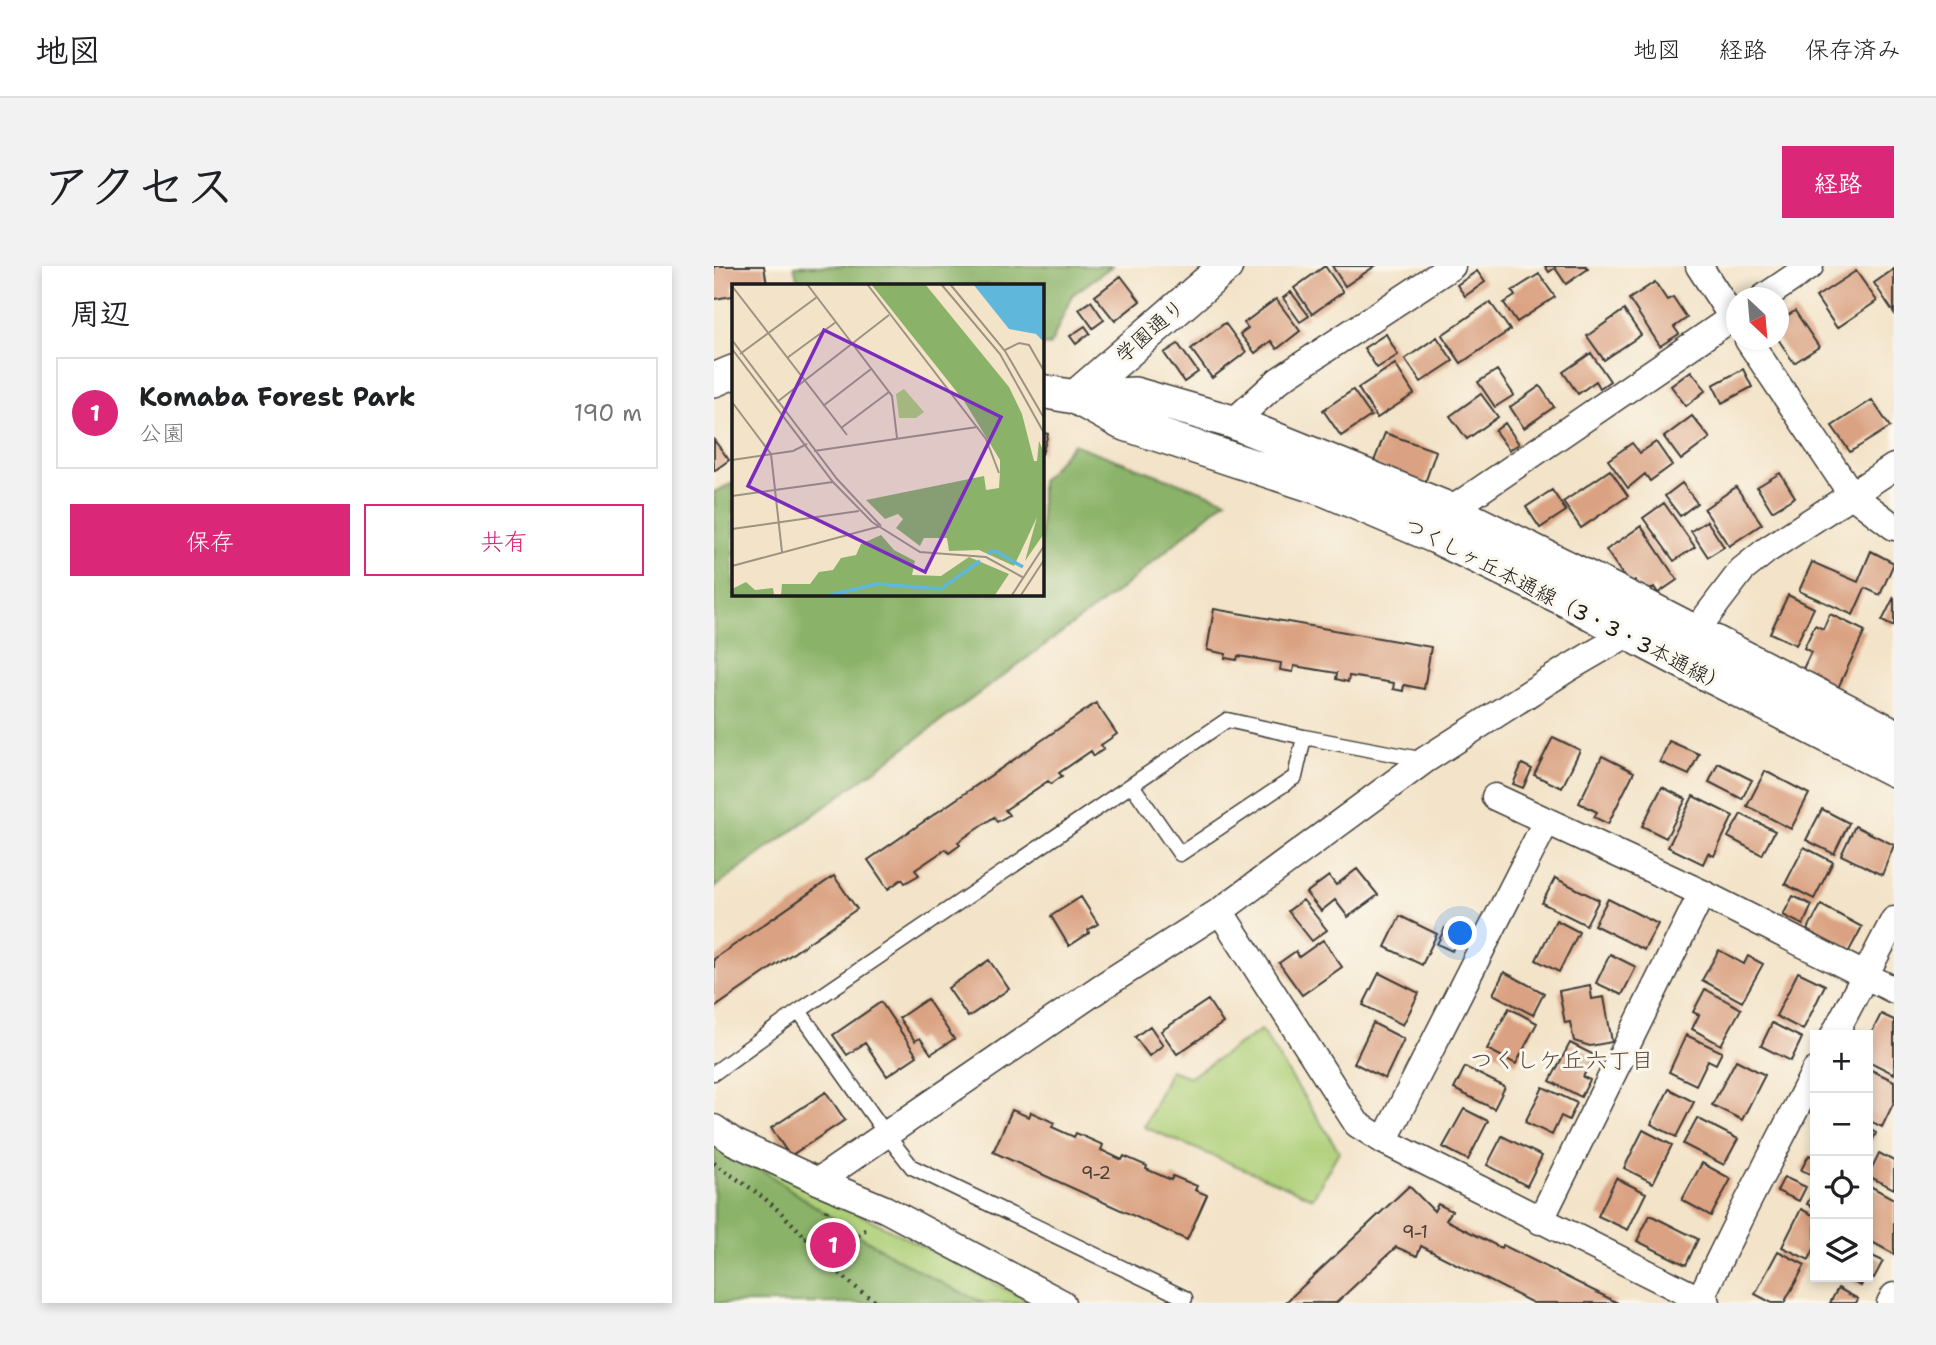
<!DOCTYPE html>
<html lang="ja">
<meta charset="utf-8">
<style>
:root{--surface:#fff;--page:#f2f2f2;--text:#202124;--muted:#757577;--line:#e0e0e0;--accent:#db2777}
body{margin:0;font-family:"Shantell Sans","Klee One",sans-serif;background:var(--page);color:var(--text)}
.controls{position:absolute;right:21px;bottom:21px;display:grid;overflow:hidden;border-radius:0px;box-shadow:0 4px 10px #0003}
.controls button{width:63px;height:63px;display:grid;place-items:center;padding:0;border:0;border-bottom:2px solid var(--line);background:var(--surface);color:var(--text);font:35px sans-serif}
.compass{position:absolute;left:1012px;top:21px;width:63px;height:63px;border-radius:50%;background:var(--surface);box-shadow:0 4px 10px #0003;rotate:154deg}
.you{position:absolute;left:747px;top:668px;width:24px;height:24px;margin:-18px;border:5px solid #fff;border-radius:50%;background:#1a73e8;box-shadow:0 0 0 10px #1a73e833}
.badge{display:grid;place-items:center;width:46px;height:46px;border-radius:50%;background:var(--accent);color:#fff;font-size:23px;font-weight:700}
.pin{position:absolute;translate:-50% -50%;border:4px solid #fff;box-shadow:0 2px 7px #0006}
.list{margin:0;padding:0;list-style:none}
h2{display:flex;justify-content:space-between;align-items:center;height:91px;margin:0;padding:0 28px;font-size:30px}
h2 small{font-size:23px;font-weight:400;color:var(--muted)}
.list li{display:grid;grid-template-columns:46px 1fr auto;gap:21px;align-items:center;box-sizing:border-box;height:112px;margin:0 14px 14px;padding:0 14px;border:2px solid var(--line);border-radius:0px}
.list b{display:block;font-size:26px;white-space:nowrap}
.list p{margin:0;font-size:23px;white-space:nowrap;color:var(--muted)}
.list em{font-size:23px;font-style:normal;color:var(--muted)}
.actions{display:flex;gap:14px;padding:21px 28px}
.actions a{flex:1;padding:16px 0;border:2px solid var(--accent);border-radius:0px;text-align:center;font-size:24px;color:var(--accent)}
.actions .main{background:var(--accent);color:#fff}
.icon{flex:none;width:38px;height:38px;fill:none;stroke:currentColor;stroke-width:2;stroke-linecap:round;stroke-linejoin:round}
.map{position:relative;flex:none;width:1180px;height:1037px;overflow:hidden;border-radius:0px}
header{display:flex;align-items:center;gap:42px;box-sizing:border-box;height:98px;padding:0 35px;background:var(--surface);border-bottom:2px solid var(--line)}
header strong{font-size:33px}
nav{display:flex;gap:38px;margin-inline-start:auto;font-size:24px}
.intro{display:flex;align-items:center;justify-content:space-between;box-sizing:border-box;height:168px;padding:0 42px}
h1{margin:0;font-size:49px}
.button{padding:18px 32px;border-radius:0px;background:var(--accent);color:#fff;font-size:24px;font-weight:700}
main{display:flex;gap:42px;padding:0 42px}
aside{flex:1;background:var(--surface);border-radius:0px;box-shadow:0 4px 10px #0003}
.map>svg:first-child{display:block}
.green{fill:#adcf77;stroke:#64764a;stroke-width:2}
.forest{fill:#8ab268;stroke:#536742;stroke-width:2}
.building{fill:#daa282}
.lines{fill:none;stroke-linecap:round;stroke-linejoin:round}
.service-casing{stroke:#3c3a36;stroke-width:17}
.minor-casing{stroke:#3c3a36;stroke-width:29}
.tertiary-casing{stroke:#3c3a36;stroke-width:36}
.path{stroke:#3c3a36;stroke-width:4.5;stroke-dasharray:2 5;stroke-linecap:butt}
.service{stroke:#fff;stroke-width:14}
.minor{stroke:#fff;stroke-width:26}
.tertiary{stroke:#fff;stroke-width:33}
.labels{text-anchor:middle;dominant-baseline:central;stroke-width:6;stroke-linejoin:round;paint-order:stroke}
.number-label{font-size:18px;fill:#4c3e36}
.street-label{font-size:21px;fill:#1c1c1c;stroke:#fbf7ec}
.neighbourhood-label{font-size:23px;fill:#5e4b40;stroke:#fbf7ec}
.inset-river{fill:none;stroke:#5fb8dc;stroke-width:3.5}
.inset-road{fill:none;stroke:#9d9383;stroke-width:2}
.view{fill:#7b2cbf;fill-opacity:0.15;stroke:#7b2cbf;stroke-width:3.5}
.inset-edge{fill:none;stroke:#1c1c1c;stroke-width:3.5}
</style>
<header>
<strong>地図</strong>
<nav><a>地図</a><a>経路</a><a>保存済み</a></nav>
</header>
<div class="intro"><h1>アクセス</h1><a class="button">経路</a></div>
<main>
<aside>
<h2>周辺<small></small></h2>
<ul class="list">
<li><span class="badge">1</span><div><b>Komaba Forest Park</b><p>公園</p></div><em>190 m</em></li>
</ul>
<div class="actions"><a class="main">保存</a><a>共有</a></div>
</aside>
<div class="map">
<svg width="1180" height="1037" viewBox="0 0 1180 1037">
<rect width="100%" height="100%" fill="#fbf7ec"/>
<filter id="ink" filterUnits="userSpaceOnUse"><feTurbulence type="fractalNoise" baseFrequency=".0143" numOctaves="2"/><feDisplacementMap in="SourceGraphic" scale="14" xChannelSelector="R" yChannelSelector="G"/><feConvolveMatrix kernelMatrix="1 2 1 2 8 2 1 2 1" color-interpolation-filters="sRGB"/></filter>
<filter id="wash" filterUnits="userSpaceOnUse"><feTurbulence type="fractalNoise" baseFrequency=".00686" numOctaves="4" result="noise"/><feDisplacementMap in="SourceGraphic" scale="28" xChannelSelector="R" yChannelSelector="G"/><feGaussianBlur stdDeviation="1.57" result="paint"/><feColorMatrix in="noise" values="0 0 0 0 0 0 0 0 0 0 0 0 0 0 0 0 0 1.4 0 .05"/><feComposite in="paint" operator="in"/></filter>
<g filter="url(#wash)">
<rect width="100%" height="100%" fill="#f3e3c8"/>
<path class="green" d="M547 764 625 885 599 932 430 861 456 804 476 811Z
M17 882 319 1037H99Z"/>
<path class="forest" d="M80 0H398L358 29 336 80 327 79V19H85Z
M359 178 512 234 407 323 0 622V226L19 217V327H327V215Z
M0 871C87 930 173 995 270 1037H0Z"/>
<g id="blocks">
<path class="building" d="M0 0H50L53 19H19V30L0 33Z
M611 0 629 26 598 48 580 22Z
M618 0H661L631 20Z
M831 0H872L874 3 852 18 841 2 835 6Z
M1180 3V47L1160 17Z
M763 5 771 16 751 30 743 19Z
M1142 5 1163 35 1123 62 1102 31Z
M825 8 841 31 803 56 790 37 801 30 798 25Z
M407 10 426 35 401 55 381 30Z
M941 16 953 34 959 31 973 52 960 61 965 68 946 80 915 33Z
M577 26 595 50 586 56 569 32Z
M562 33 586 65 563 83 557 75 541 87 526 68 534 62 530 57Z
M377 35 390 54 379 62 365 43Z
M776 36 796 64 747 97 728 69Z
M910 44 927 69 890 94 873 70Z
M1081 45 1105 81 1080 97 1064 73V55Z
M511 57 532 86 498 112 477 83Z
M371 60 376 67 362 78 356 70Z
M672 68 684 89 663 102 650 82Z
M723 71 739 95 707 116 691 93Z
M464 78 484 106 470 116 450 87Z
M877 87 896 115 886 122 882 115 864 128 849 106Z
M681 98 700 128 663 152 644 122Z
M1029 103 1038 121 1008 137 999 119Z
M783 104 800 129 781 141 764 116Z
M977 105 992 124 972 140 957 120Z
M826 120 840 141 810 162 796 141Z
M639 124 657 150 627 170 609 144Z
M767 128 784 151 753 173 736 150Z
M1158 134 1176 161 1136 186 1118 160Z
M978 150 996 172 967 194 950 171Z
M791 157 805 178 795 184 781 165Z
M327 166 334 168 328 188H327Z
M671 167 722 185 711 217 659 198Z
M0 174 15 194 0 205Z
M942 176 958 199 936 215 931 208 914 222 894 194 918 177 926 187Z
M896 204 914 230 867 262 849 236Z
M1066 207 1081 231 1058 245 1043 221Z
M968 217 983 237 966 250 951 230Z
M1022 221 1048 258 1015 280 990 243Z
M838 224 852 245 826 262 812 241Z
M950 237 981 281 960 295 929 252Z
M993 255 1010 281 994 291 977 265Z
M927 260 963 314 944 327 940 321 931 328 921 314 915 318 892 284Z
M1157 285 1180 297 1166 329 1151 322 1139 349 1085 325 1098 296 1144 316Z
M1074 329 1100 342 1082 379 1056 367Z
M1180 331V361L1168 355Z
M500 343 717 381 710 423 690 419 689 425 679 423 680 417 635 410 634 416 622 413 623 407 580 400 579 406 566 404 567 397 524 390 523 394 511 392 512 388 493 384Z
M1116 348 1151 365 1123 424 1087 407 1097 386 1090 382 1101 359 1109 363Z
M382 437 403 468 387 479 390 483 380 490 377 485 345 507 348 510 337 518 334 515 291 544 295 549 283 556 280 551 244 576 246 579 235 587 232 583 201 604 205 609 191 617 188 613 174 623 154 594Z
M839 471 866 484 848 522 820 509Z
M955 475 985 488 975 509 946 496Z
M888 490 920 506 894 558 880 551 883 546 865 537Z
M1004 497 1038 514 1028 533 995 516Z
M808 498 818 503 809 522 799 518Z
M1051 505 1095 528 1077 563 1033 540Z
M948 521 972 533 952 572 928 560Z
M979 530 1019 550 1000 590 994 587 989 598 954 581Z
M1108 543 1135 557 1120 588 1092 574Z
M1027 548 1061 565 1048 589 1014 571Z
M1141 560 1180 579 1168 609 1127 589Z
M1090 581 1119 596 1100 633 1071 618Z
M643 603 664 629 634 651 621 634 607 645 592 627 615 610 622 619Z
M120 610 143 643 0 742V693Z
M841 612 885 634 872 659 828 637Z
M1079 630 1098 639 1089 659 1069 649Z
M367 631 384 658 374 664 375 667 355 680 337 650Z
M894 633 944 658 930 684 880 659Z
M589 634 613 664 598 675 574 645Z
M1107 639 1148 661 1134 687 1093 664Z
M686 650 723 668 708 699 671 681Z
M842 654 865 666 845 706 822 694Z
M731 662 746 669 738 685 723 678Z
M609 674 628 701 588 729 565 697 582 685 585 691Z
M1005 684 1030 698 1034 690 1049 698 1028 736 988 714Z
M896 688 922 701 908 729 882 717Z
M275 694 295 723 254 751 234 722Z
M790 706 830 727 819 749 779 728Z
M1084 706 1111 719 1089 764 1062 750Z
M665 707 705 727 689 759 649 739Z
M876 719 878 733 890 731 898 776 876 780 860 775 856 756 851 757 845 725Z
M991 723 1027 743 1007 779 978 763 985 749 979 746Z
M213 733 240 773 217 788 206 772 201 775 185 752Z
M494 734 509 757 463 788 447 765Z
M167 736 203 790 173 810 151 777 133 789 119 769Z
M795 742 823 757 802 798 773 783Z
M1167 748 1180 754V808L1154 795V774Z
M659 757 690 773 671 813 640 797Z
M1058 757 1088 772 1077 795 1047 780Z
M436 760 449 779 435 790 421 771Z
M972 769 1008 786 1002 798 994 794 982 819 955 806Z
M856 777 880 789 869 811 876 814 867 831 836 815Z
M1022 794 1051 809 1028 854 998 839Z
M751 801 791 821 780 843 740 823Z
M1155 803 1180 815V836L1168 861 1154 854Z
M829 821 863 837 855 854 847 850 838 869 811 856Z
M955 823 980 836 962 871 937 858Z
M112 826 131 854 76 890 57 862Z
M750 843 774 855 754 894 729 881Z
M298 844 315 851 317 846 341 857 338 861 360 871 362 867 389 879 387 884 408 894 410 890 433 900 432 903 457 914 459 910 483 920 481 924 493 929 473 974 279 886Z
M983 852 1024 873 1010 899 969 878Z
M1154 862 1162 867 1154 883Z
M929 864 958 879 939 917 910 902Z
M788 870 828 890 813 920 773 899Z
M1165 887 1180 895V923L1154 910Z
M1095 889 1101 892V910L1087 904Z
M988 897 1017 913 997 950 968 934Z
M1070 911 1092 921 1085 935 1063 925Z
M902 912 932 927 914 964 884 950Z
M695 920 720 945 724 938 738 945 732 954 787 982 789 979 904 1037H819L707 980 703 990 682 981 622 1037H571Z
M1156 920 1180 933V988L1154 974V925Z
M1101 922V942L1093 938Z
M1087 943 1101 950V981L1095 994 1068 981Z
M936 949 984 973 972 999 923 975Z
M1064 985 1091 999 1070 1037H1058L1041 1028Z
M1154 988 1169 995 1160 1012 1154 1009Z
M1130 1011H1151L1147 1020Z
M1124 1022 1144 1033 1142 1037H1116Z"/>
</g>
</g>
<g filter="url(#ink)">
<use href="#blocks" fill-opacity="0" stroke="#3c3a36" stroke-width="2"/>
<g class="lines">
<g class="service-casing">
<path id="service" d="M418 519 466 588 581 511 590 471
M85 745 172 868 198 901 471 1032 469 1037
M0 807 85 745 513 454 590 471 711 494"/>
</g>
<g class="minor-casing">
<path id="minor" d="M985 0 1022 57
M1049 32 1096 0
M1034 74 1138 229 1180 261
M519 156 565 114 738 0
M729 258 737 244 1022 49
M973 381 980 367 1028 304 1053 284 1180 201
M781 531 988 627 1180 724
M506 645 643 858 670 875 993 1037
M1120 769 1180 654
M0 862 20 876 104 915 171 943 348 1037
M670 875 832 556
M104 915 386 722 506 645 711 494 853 403 915 367 922 352
M826 955 988 627
M984 1037 1030 943 1101 805
M1176 1037 1180 1030"/>
</g>
<g class="tertiary-casing">
<path id="tertiary" d="M0 114 19 106
M327 125 361 131 421 128 519 156 737 244 929 339 1180 469
M361 131 408 157 612 224 722 271 850 333 965 394 1180 504
M361 131 512 0"/>
</g>
<path class="path" d="M0 897C19 911 40 923 57 938 94 969 122 1012 164 1037
M91 972 109 957 113 943
M108 990 132 978 155 961"/>
<use href="#service" class="service"/>
<use href="#minor" class="minor"/>
<use href="#tertiary" class="tertiary"/>
</g>
</g>
<g class="labels">
<g class="number-label">
<text x="382" y="907">9-2</text>
<text x="701" y="966">9-1</text>
</g>
<g class="street-label">
<text transform="translate(436 65) rotate(-41)">学園通り</text>
<text transform="translate(852 339) rotate(27)">つくしヶ丘本通線（3・3・3本通線）</text>
</g>
<g class="neighbourhood-label">
<text x="848" y="794">つくしケ丘六丁目</text>
</g>
</g>
<g transform="translate(18 18)">
<rect width="312" height="312" fill="#f3e3c8"/>
<path d="M172 105 192 128 184 134H167L164 110Z" fill="#adcf77"/>
<path d="M139 0H193L277 103 290 130 302 177H305L307 157 311 166V251L293 277 305 233 282 282 247 266 217 267 215 254H192L188 262 164 244 171 235 166 230 153 235 134 216 252 192 254 206 267 204 268 188V176L232 117ZM149 251 162 266 183 277 180 291 209 292 237 273 277 290 263 311H49L50 300H78L87 288 101 286 109 274 124 271 129 260ZM14 298 23 306 41 304 42 311H0V305Z" fill="#8ab268"/>
<path d="M241 0H311V57L304 50 277 45Z" fill="#5fb8dc"/>
<path class="inset-river" d="M256 269 263 267 291 283M98 311 145 300 209 305 248 277"/>
<path class="inset-road" d="M75 0 160 112 165 154M135 0 254 155 267 189M209 0 268 70 312 149M218 0 273 67 312 134M0 2 115 151M0 56 105 195 149 242M0 65 101 198 140 238 188 268 254 273 292 294M273 66 287 59 297 61 312 87M8 70 85 13M55 74 104 38M0 118 39 170 50 268M45 118 157 31M91 122 139 85M109 144 157 108M82 167 245 143M0 176 61 167 75 160M0 212 101 198M0 245 127 227M0 282 149 242M280 311 312 262M289 311 312 276"/>
<path class="view" d="M92 46 269 133 193 288 16 202Z"/>
<rect width="312" height="312" class="inset-edge"/>
</g>
</svg>
<div class="controls">
<button>+</button>
<button>−</button>
<button><svg class="icon" aria-label="locate" viewBox="0 0 24 24"><circle cx="12" cy="12" r="6"/><path d="M12 2v4M12 18v4M2 12h4M18 12h4"/></svg></button>
<button><svg class="icon" aria-label="layers" viewBox="0 0 24 24"><path d="M12 4l9 5-9 5-9-5zM3 14l9 5 9-5"/></svg></button>
</div>
<svg class="compass" viewBox="-18 -18 36 36"><path d="M0-13l5 13h-10z" fill="#e53935"/><path d="M0 13l5-13h-10z" fill="#757577"/></svg>
<div class="you"></div>
<div class="pin badge" style="left:119px;top:979px">1</div>
</div>
</main>
